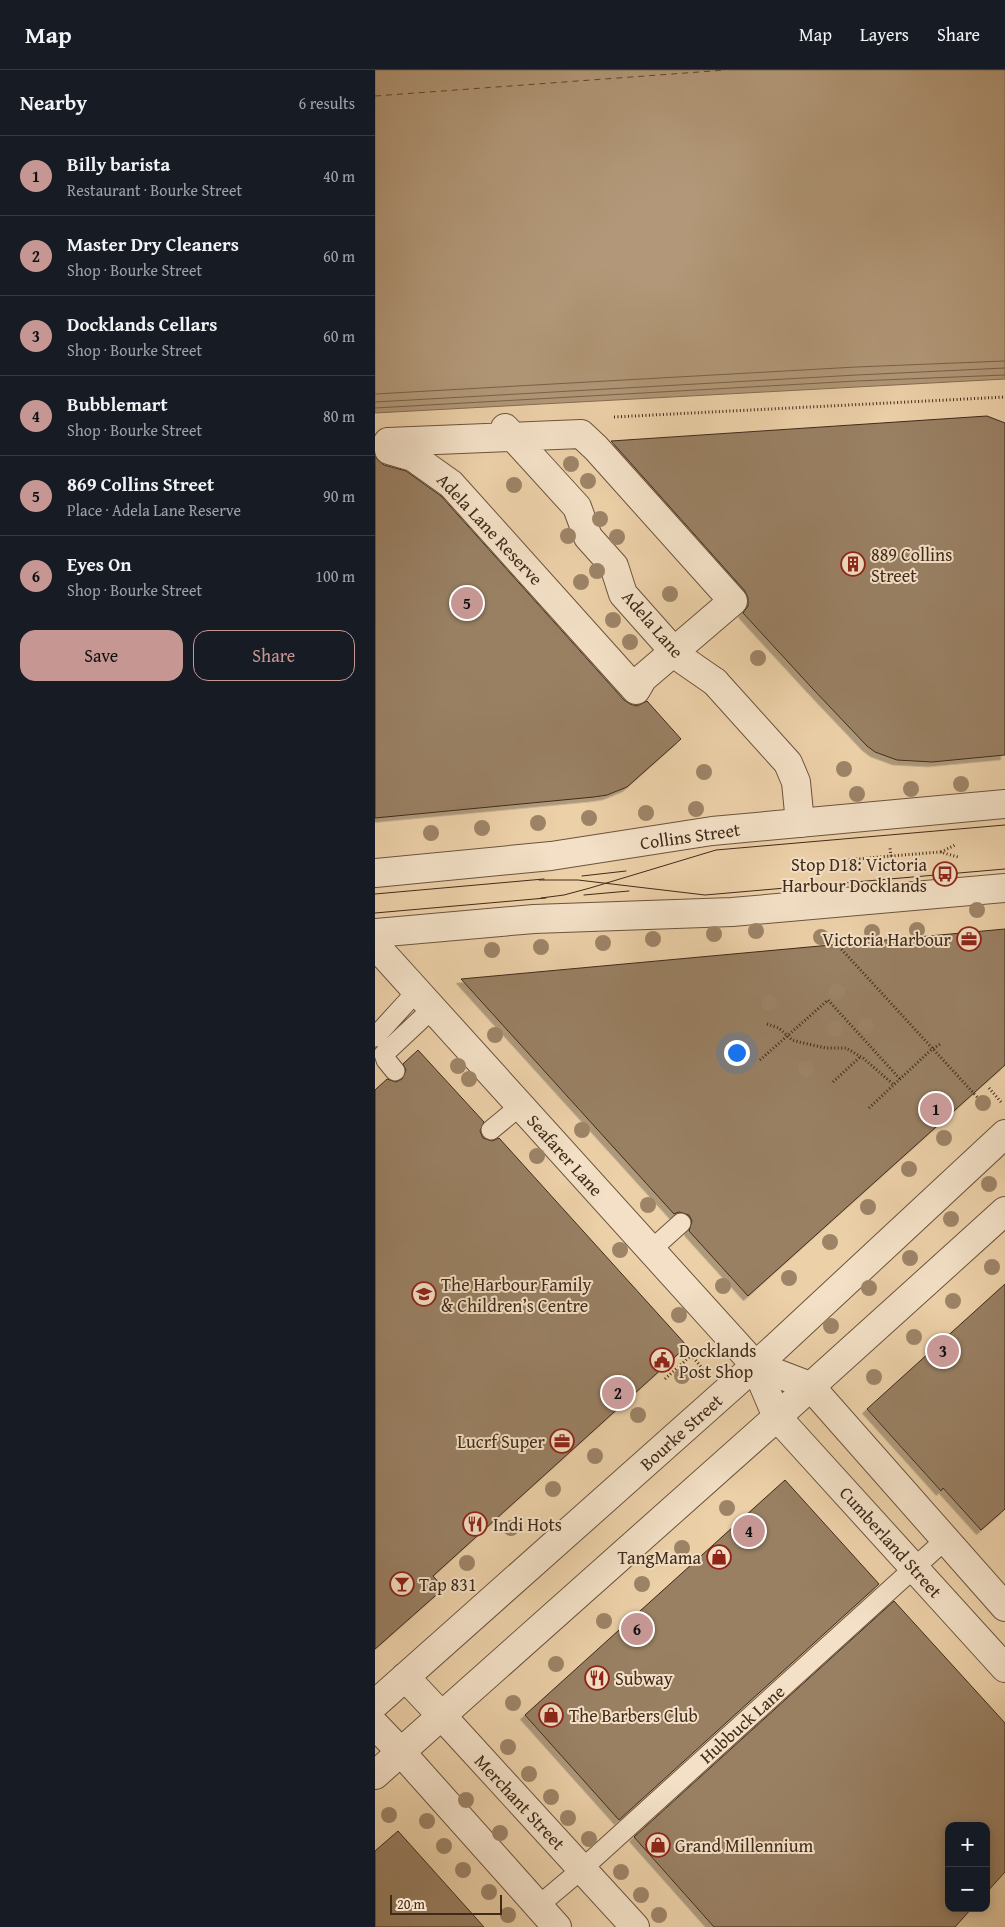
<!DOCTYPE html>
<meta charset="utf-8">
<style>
:root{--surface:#171b24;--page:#242831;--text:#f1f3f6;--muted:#9ea1a6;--line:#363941;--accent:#c59692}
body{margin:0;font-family:"Gentium Book Plus",serif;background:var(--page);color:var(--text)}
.controls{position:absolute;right:15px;bottom:15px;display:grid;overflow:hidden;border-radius:10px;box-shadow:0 2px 12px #0003}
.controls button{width:45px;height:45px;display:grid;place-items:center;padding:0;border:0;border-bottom:1px solid var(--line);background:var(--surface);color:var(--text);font:25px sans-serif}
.scale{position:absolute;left:15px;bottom:12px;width:112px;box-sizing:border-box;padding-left:5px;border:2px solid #402a1a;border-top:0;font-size:14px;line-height:18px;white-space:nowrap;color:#402a1a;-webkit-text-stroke:4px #f3e0c6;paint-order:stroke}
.you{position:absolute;left:361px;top:982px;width:18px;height:18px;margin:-12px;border:4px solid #fff;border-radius:50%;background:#1a73e8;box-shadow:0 0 0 8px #1a73e833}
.badge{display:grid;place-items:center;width:32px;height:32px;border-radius:50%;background:var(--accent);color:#111;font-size:16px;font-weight:700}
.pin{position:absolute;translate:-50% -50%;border:2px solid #fff;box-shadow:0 1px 5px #0006}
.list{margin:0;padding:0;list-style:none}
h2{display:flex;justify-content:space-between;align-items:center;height:65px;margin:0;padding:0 20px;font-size:21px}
h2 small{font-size:16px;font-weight:400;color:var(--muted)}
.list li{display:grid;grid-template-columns:32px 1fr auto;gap:15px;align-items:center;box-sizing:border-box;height:80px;padding:0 20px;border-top:1px solid var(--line)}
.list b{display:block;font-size:19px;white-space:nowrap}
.list p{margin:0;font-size:16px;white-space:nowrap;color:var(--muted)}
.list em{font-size:16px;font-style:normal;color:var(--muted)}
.actions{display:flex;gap:10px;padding:15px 20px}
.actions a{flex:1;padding:11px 0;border:1px solid var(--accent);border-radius:15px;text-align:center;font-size:18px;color:var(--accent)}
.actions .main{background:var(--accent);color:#111}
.map{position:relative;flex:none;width:630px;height:1857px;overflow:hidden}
header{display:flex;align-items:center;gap:30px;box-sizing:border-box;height:70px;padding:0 25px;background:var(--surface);border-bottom:1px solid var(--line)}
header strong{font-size:24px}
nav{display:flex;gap:28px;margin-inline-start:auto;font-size:18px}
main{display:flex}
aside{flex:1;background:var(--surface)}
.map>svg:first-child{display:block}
.water{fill:#b29878;stroke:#846c52}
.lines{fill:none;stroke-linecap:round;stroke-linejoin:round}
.shore{stroke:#796149;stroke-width:1}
.ferry{stroke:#5c4632;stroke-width:1;stroke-dasharray:6 5;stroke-linecap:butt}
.building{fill:#998064;stroke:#402a1a;filter:url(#shadow)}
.service-casing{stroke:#6b543e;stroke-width:21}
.pedestrian-casing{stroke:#6b543e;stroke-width:30}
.minor-casing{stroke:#6b543e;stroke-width:30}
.tertiary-casing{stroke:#6b543e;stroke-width:30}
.path{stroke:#402a1a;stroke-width:3;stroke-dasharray:1 2.5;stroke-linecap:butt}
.service{stroke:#f3e0c6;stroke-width:19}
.pedestrian{stroke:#f3e0c6;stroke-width:28}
.minor{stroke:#f3e0c6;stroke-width:28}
.tertiary{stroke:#f3e0c6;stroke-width:28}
.tram{stroke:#402a1a;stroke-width:1}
.tree{fill:#9d8467}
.labels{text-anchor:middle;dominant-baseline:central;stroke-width:4;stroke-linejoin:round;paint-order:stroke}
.street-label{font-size:18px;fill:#402a1a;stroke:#f3e0c6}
.poi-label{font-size:18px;fill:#402a1a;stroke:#f3e0c6;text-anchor:start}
</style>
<header>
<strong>Map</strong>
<nav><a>Map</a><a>Layers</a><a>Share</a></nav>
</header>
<main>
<aside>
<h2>Nearby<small>6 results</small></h2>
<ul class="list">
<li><span class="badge">1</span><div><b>Billy barista</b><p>Restaurant · Bourke Street</p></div><em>40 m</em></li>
<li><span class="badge">2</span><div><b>Master Dry Cleaners</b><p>Shop · Bourke Street</p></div><em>60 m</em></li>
<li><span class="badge">3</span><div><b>Docklands Cellars</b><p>Shop · Bourke Street</p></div><em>60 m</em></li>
<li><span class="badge">4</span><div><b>Bubblemart</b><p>Shop · Bourke Street</p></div><em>80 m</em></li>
<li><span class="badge">5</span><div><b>869 Collins Street</b><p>Place · Adela Lane Reserve</p></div><em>90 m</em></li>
<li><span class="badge">6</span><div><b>Eyes On</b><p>Shop · Bourke Street</p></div><em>100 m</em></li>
</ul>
<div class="actions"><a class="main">Save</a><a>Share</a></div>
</aside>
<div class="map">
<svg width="630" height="1857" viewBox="0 0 630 1857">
<defs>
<filter id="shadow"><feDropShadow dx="-4.5" dy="4.5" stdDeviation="0" flood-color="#0004"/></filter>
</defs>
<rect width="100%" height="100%" fill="#ecd0a8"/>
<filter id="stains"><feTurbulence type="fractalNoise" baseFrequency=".004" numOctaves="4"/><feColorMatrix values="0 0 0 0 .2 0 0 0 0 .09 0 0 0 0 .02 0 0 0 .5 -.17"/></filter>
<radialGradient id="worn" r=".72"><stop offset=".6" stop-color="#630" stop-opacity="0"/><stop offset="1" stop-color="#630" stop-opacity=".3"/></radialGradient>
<path class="water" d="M0 0H630V309L0 343Z"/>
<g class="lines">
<path class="shore" d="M0 324 481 297 630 291
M0 332 482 305 630 298
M0 338 482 311 630 305"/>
<path class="ferry" d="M0 26 351 0"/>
</g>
<path class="building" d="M612 346 630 353V685L557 692 522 690 500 682 492 676 437 618 368 543 373 536V528L370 521 236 371Z
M0 386 3 390 9 395 31 401 66 426 249 630 255 634 262 636 272 631 306 669 252 717 232 725 219 727 0 748Z
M630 859V995L373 1226 314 1161 317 1151 314 1145 304 1142 299 1144 86 909Z
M43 980 109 1052 105 1061 108 1068 117 1071 124 1068 312 1276 58 1506 69 1518 0 1579V1020L12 1009 21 1012 27 1009 31 1000 28 994Z
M630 1214V1439L606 1460 568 1418 566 1421 492 1339Z
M410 1410 504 1514 244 1750 150 1645Z
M519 1531 630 1653V1802L611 1823V1756H574V1838H597L580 1857H339L259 1767Z
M23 1761 109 1857H0V1781Z"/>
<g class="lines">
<g class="service-casing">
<path id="service" d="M0 967 42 921
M20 1001 11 990 9 984 57 939
M116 1060 145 1036
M276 1180 306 1153
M163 1836 207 1799 570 1470"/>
</g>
<g class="pedestrian-casing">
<path id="pedestrian" d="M130 358 202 437 213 467 239 496 248 524 304 587 340 612
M206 364 221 378 358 531 268 608 261 620 76 414 38 387 14 380 13 372Z"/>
</g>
<g class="minor-casing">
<path id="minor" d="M340 612 413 693 421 712 425 753
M0 875 380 1295
M435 1316 630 1537
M402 1347 630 1598
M66 1645 260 1857
M25 1681 182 1857"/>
</g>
<g class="tertiary-casing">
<path id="tertiary" d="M0 803 176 786 337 761 630 734
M0 863 159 849 357 842 630 818
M380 1295 435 1316
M380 1295 402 1347
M30 1607 66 1645
M0 1634 400 1278 630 1064
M0 1655 25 1681
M0 1705 402 1347 630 1141"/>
</g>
<path class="path" d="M239 347 630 327
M566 782 580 775
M516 786 565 782 583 787
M462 799 461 791 516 786 515 778
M457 869 603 1028
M392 954 404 958 417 970 424 972 451 978H471L488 988 519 1015
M385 990 453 930 525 1009
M458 1012 485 987
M614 1018 626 1032
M494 1038 557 979 567 973
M316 1285 328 1299
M290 1309 322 1280"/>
<use href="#service" class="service"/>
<use href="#pedestrian" class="pedestrian"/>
<use href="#minor" class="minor"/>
<use href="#tertiary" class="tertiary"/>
<path class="tram" d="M207 806 251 801
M164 810H203L330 825 630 799
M0 824 169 809
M209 825 254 821
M166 828 189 825 215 818 341 780 630 755
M0 843 171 828"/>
</g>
<g class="tree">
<circle cx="196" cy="394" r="8"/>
<circle cx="213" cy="411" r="8"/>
<circle cx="139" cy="415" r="8"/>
<circle cx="225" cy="449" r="8"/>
<circle cx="193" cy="466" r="8"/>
<circle cx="242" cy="467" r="8"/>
<circle cx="222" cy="501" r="8"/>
<circle cx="206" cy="512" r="8"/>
<circle cx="295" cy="524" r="8"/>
<circle cx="238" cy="550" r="8"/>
<circle cx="255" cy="572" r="8"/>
<circle cx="383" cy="588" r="8"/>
<circle cx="469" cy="699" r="8"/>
<circle cx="329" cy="702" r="8"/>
<circle cx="586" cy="714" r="8"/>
<circle cx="536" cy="719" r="8"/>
<circle cx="482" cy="724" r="8"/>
<circle cx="321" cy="739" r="8"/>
<circle cx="271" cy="743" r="8"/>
<circle cx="214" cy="748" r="8"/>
<circle cx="163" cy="753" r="8"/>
<circle cx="107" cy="758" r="8"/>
<circle cx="56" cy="763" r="8"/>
<circle cx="602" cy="840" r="8"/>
<circle cx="542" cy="860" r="8"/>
<circle cx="381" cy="861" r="8"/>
<circle cx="497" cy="862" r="8"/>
<circle cx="339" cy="864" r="8"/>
<circle cx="446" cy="867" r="8"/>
<circle cx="278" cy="869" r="8"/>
<circle cx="228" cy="873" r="8"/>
<circle cx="166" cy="877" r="8"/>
<circle cx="117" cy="880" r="8"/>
<circle cx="462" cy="922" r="8"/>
<circle cx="394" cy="933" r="8"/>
<circle cx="491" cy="956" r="8"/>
<circle cx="460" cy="959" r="8"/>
<circle cx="120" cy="965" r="8"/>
<circle cx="83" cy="996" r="8"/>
<circle cx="431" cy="999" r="8"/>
<circle cx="94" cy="1009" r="8"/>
<circle cx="608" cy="1033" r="8"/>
<circle cx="207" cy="1060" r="8"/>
<circle cx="569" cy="1068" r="8"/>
<circle cx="162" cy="1086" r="8"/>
<circle cx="534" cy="1099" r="8"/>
<circle cx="614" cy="1114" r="8"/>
<circle cx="273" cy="1135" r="8"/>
<circle cx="493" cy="1137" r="8"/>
<circle cx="576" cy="1149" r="8"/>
<circle cx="455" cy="1172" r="8"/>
<circle cx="245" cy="1180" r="8"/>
<circle cx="535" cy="1188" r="8"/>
<circle cx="617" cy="1197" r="8"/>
<circle cx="414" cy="1208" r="8"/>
<circle cx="348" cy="1216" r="8"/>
<circle cx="494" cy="1218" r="8"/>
<circle cx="578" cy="1231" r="8"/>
<circle cx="304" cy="1245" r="8"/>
<circle cx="456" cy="1256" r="8"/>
<circle cx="539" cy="1267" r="8"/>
<circle cx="307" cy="1306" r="8"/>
<circle cx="499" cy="1307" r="8"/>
<circle cx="263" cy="1345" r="8"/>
<circle cx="220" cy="1386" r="8"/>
<circle cx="178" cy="1419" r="8"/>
<circle cx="352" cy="1438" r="8"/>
<circle cx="136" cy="1458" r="8"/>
<circle cx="307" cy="1478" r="8"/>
<circle cx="92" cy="1493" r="8"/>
<circle cx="267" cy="1514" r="8"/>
<circle cx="229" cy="1551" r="8"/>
<circle cx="181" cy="1594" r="8"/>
<circle cx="138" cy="1633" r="8"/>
<circle cx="133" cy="1677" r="8"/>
<circle cx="154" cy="1704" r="8"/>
<circle cx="176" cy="1727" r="8"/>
<circle cx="91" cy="1730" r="8"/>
<circle cx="14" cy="1745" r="8"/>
<circle cx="193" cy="1748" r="8"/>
<circle cx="52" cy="1751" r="8"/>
<circle cx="125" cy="1763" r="8"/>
<circle cx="214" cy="1769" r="8"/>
<circle cx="69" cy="1776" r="8"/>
<circle cx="88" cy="1800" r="8"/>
<circle cx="246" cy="1802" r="8"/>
<circle cx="114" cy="1822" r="8"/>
<circle cx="266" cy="1825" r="8"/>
<circle cx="133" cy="1845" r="8"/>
<circle cx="284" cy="1845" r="8"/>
</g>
<defs>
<g id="building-ring" transform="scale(1.25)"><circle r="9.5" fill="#f3e0c6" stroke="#8f2418" stroke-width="1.5"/><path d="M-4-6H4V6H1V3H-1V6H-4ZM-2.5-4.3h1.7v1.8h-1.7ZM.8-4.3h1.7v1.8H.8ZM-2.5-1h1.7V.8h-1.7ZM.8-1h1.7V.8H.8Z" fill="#8f2418"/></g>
<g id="bus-ring" transform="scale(1.25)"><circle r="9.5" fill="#f3e0c6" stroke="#8f2418" stroke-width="1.5"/><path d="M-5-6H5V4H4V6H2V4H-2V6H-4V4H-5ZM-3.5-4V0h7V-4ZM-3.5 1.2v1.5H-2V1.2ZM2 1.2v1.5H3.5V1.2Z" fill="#8f2418"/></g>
<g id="office-ring" transform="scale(1.25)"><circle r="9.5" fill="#f3e0c6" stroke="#8f2418" stroke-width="1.5"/><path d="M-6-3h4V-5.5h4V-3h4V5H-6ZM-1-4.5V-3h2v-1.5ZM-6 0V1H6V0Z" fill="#8f2418"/></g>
<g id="school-ring" transform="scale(1.25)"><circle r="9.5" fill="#f3e0c6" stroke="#8f2418" stroke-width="1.5"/><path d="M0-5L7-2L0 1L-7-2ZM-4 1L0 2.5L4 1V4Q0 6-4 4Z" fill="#8f2418"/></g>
<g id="civic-ring" transform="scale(1.25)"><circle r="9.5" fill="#f3e0c6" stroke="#8f2418" stroke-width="1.5"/><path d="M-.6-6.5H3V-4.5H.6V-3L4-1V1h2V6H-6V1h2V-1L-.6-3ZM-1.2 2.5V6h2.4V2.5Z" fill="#8f2418"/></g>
<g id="restaurant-ring" transform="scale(1.25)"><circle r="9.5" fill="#f3e0c6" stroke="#8f2418" stroke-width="1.5"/><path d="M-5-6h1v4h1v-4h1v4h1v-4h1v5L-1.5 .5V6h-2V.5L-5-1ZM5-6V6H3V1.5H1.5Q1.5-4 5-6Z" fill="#8f2418"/></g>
<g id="shop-ring" transform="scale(1.25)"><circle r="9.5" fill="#f3e0c6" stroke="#8f2418" stroke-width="1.5"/><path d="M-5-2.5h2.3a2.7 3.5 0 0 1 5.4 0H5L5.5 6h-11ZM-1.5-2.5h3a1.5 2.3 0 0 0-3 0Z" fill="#8f2418"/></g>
<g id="bar-ring" transform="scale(1.25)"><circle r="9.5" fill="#f3e0c6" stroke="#8f2418" stroke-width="1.5"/><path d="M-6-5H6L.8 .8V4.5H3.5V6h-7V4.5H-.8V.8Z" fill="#8f2418"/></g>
</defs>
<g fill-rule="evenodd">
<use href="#building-ring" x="478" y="494"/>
<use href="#bus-ring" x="570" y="804"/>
<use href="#office-ring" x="594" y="869"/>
<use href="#school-ring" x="49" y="1224"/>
<use href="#civic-ring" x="287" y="1290"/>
<use href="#office-ring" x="187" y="1371"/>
<use href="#restaurant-ring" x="100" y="1454"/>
<use href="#shop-ring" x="344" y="1487"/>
<use href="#bar-ring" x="27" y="1514"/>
<use href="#restaurant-ring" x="222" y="1608"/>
<use href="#shop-ring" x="176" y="1645"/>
<use href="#shop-ring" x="283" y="1775"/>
</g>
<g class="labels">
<g class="street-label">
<text transform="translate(115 459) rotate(47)">Adela Lane Reserve</text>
<text transform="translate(278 554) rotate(49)">Adela Lane</text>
<text transform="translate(315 766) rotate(-8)">Collins Street</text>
<text transform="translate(190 1085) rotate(48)">Seafarer Lane</text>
<text transform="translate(306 1362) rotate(-42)">Bourke Street</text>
<text transform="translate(516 1472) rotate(48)">Cumberland Street</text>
<text transform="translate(367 1654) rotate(-42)">Hubbuck Lane</text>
<text transform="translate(145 1732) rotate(47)">Merchant Street</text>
</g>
<g class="poi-label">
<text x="496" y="484">889 Collins<tspan x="496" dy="21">Street</tspan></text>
<text x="552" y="794" text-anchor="end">Stop D18: Victoria<tspan x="552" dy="21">Harbour Docklands</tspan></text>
<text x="576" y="869" text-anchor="end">Victoria Harbour</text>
<text x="66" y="1214">The Harbour Family<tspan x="66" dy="21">&amp; Children’s Centre</tspan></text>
<text x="304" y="1280">Docklands<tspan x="304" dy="21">Post Shop</tspan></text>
<text x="170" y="1371" text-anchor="end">Lucrf Super</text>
<text x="118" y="1454">Indi Hots</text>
<text x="326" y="1487" text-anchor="end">TangMama</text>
<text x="44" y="1514">Tap 831</text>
<text x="240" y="1608">Subway</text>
<text x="194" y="1645">The Barbers Club</text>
<text x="300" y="1775">Grand Millennium</text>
</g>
</g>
<rect width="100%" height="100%" filter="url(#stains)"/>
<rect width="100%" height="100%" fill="url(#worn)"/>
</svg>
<div class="controls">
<button>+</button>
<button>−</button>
</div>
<div class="scale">20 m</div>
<div class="you"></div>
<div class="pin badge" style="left:561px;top:1039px">1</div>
<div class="pin badge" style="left:243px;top:1323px">2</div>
<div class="pin badge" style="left:568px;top:1281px">3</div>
<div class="pin badge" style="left:374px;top:1461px">4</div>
<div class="pin badge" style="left:92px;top:533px">5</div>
<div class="pin badge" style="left:262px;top:1559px">6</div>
</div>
</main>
